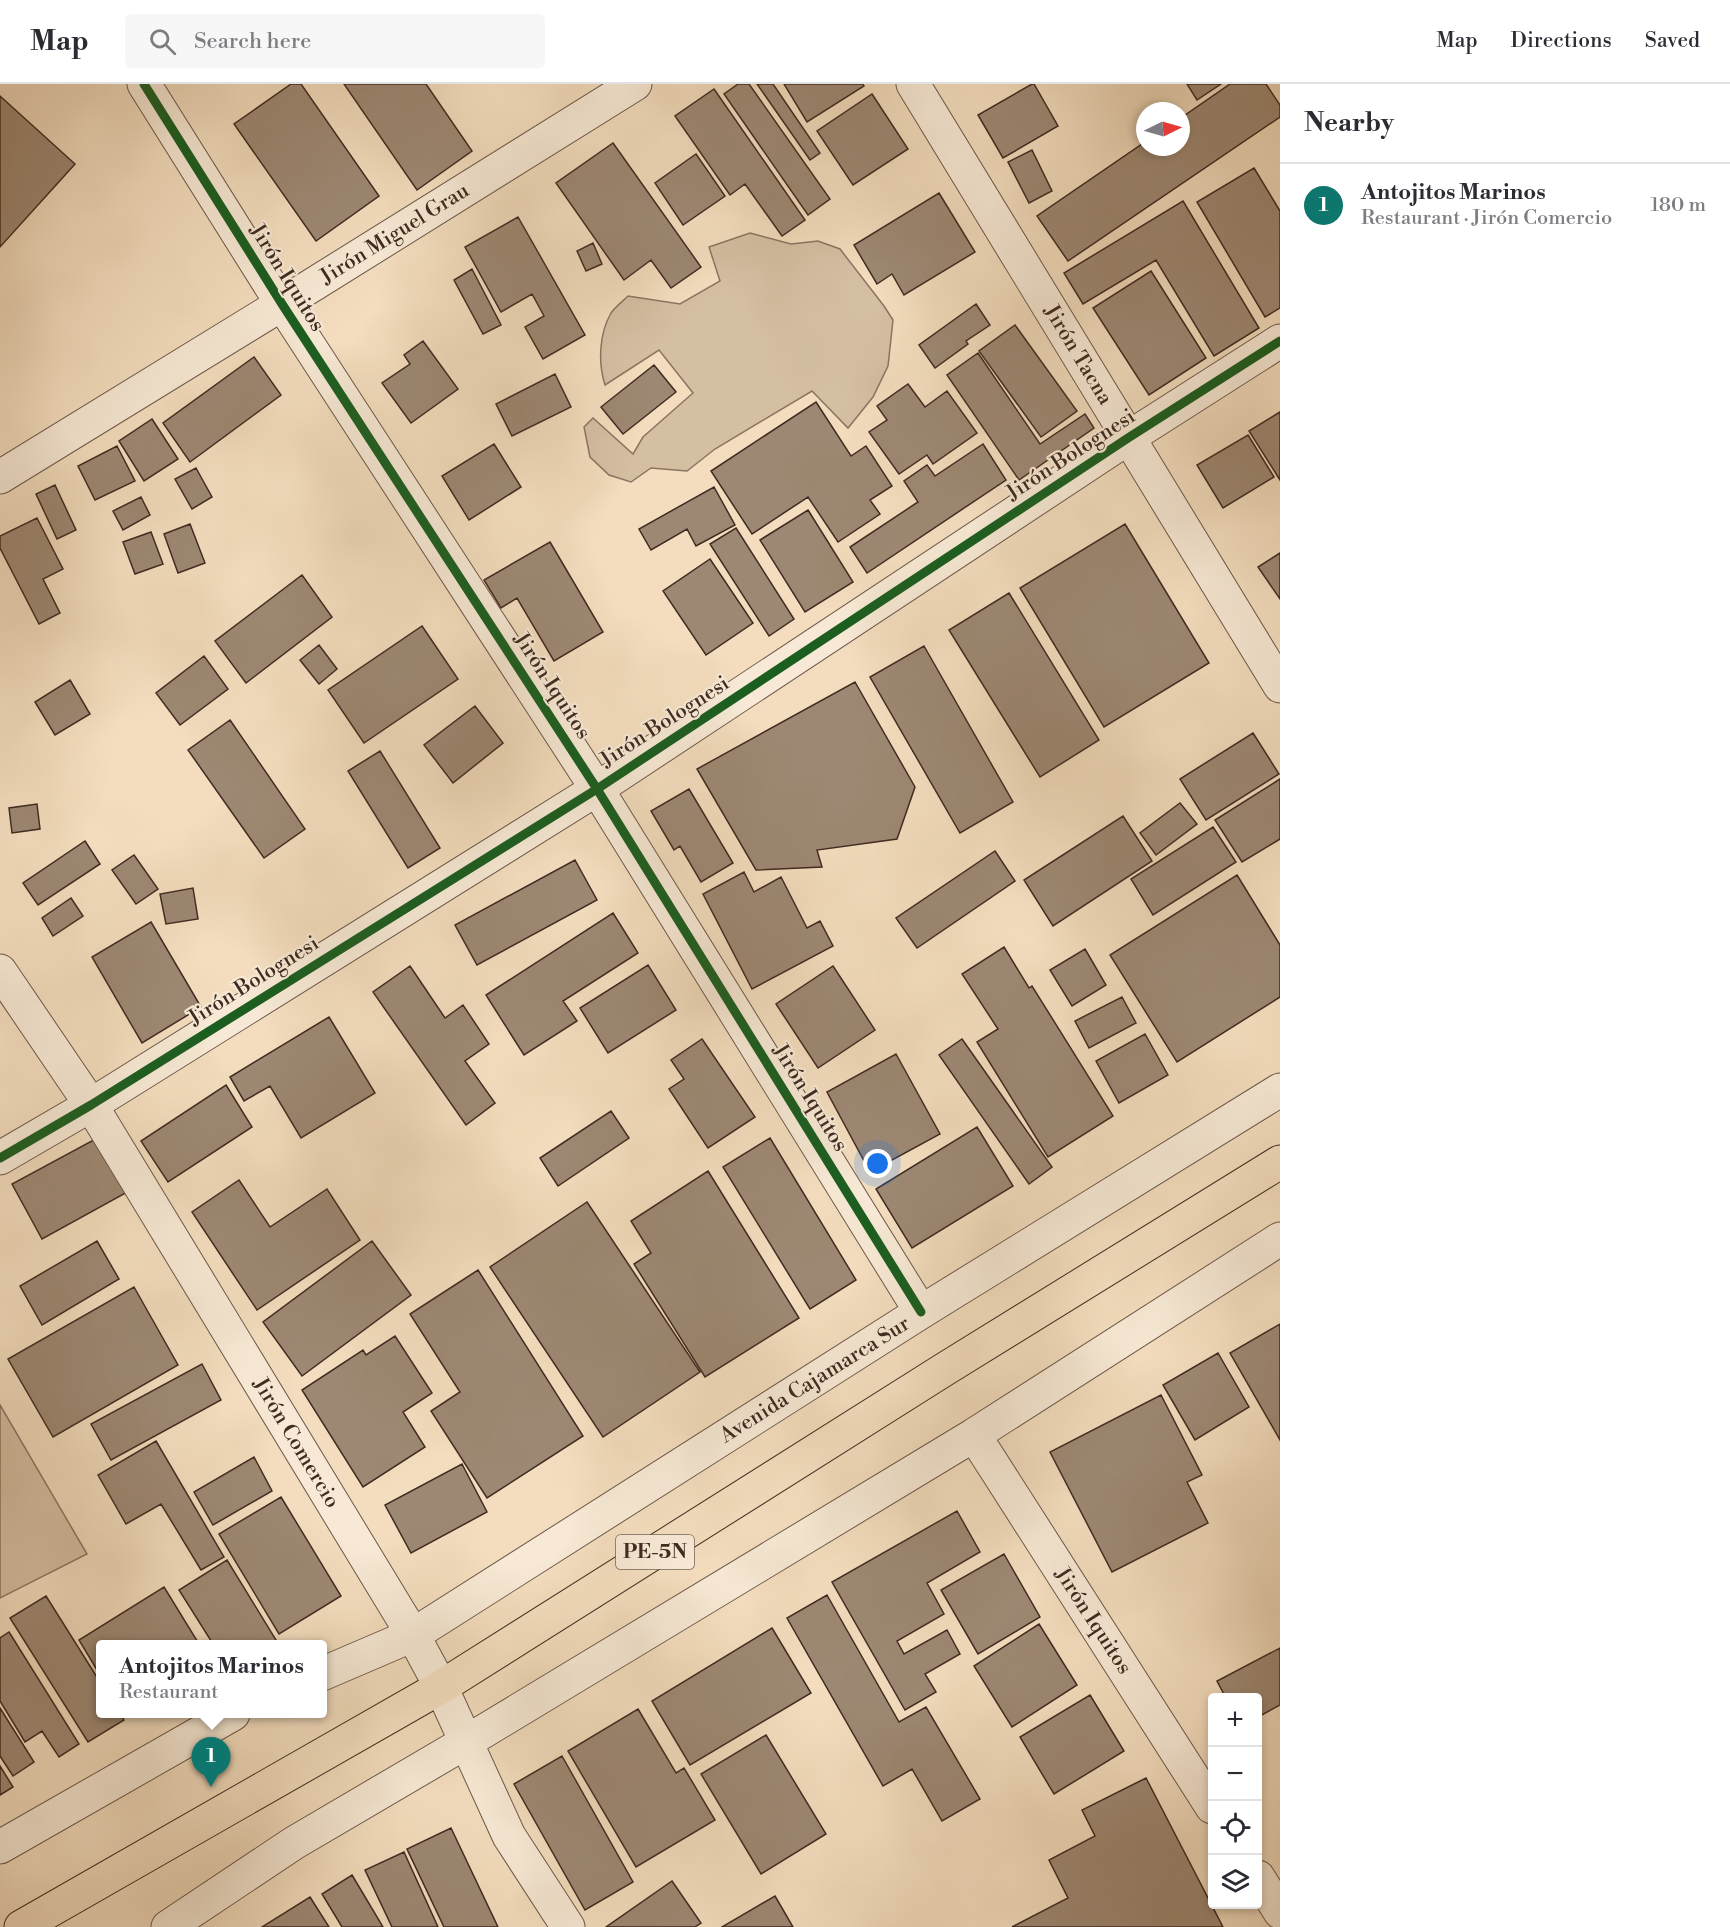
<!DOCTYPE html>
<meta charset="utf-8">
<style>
:root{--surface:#fff;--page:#f7f7f7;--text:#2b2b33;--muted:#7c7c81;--line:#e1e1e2;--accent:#0f766e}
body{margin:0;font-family:"Libre Bodoni",serif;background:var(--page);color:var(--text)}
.controls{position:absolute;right:18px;bottom:18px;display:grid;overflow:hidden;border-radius:6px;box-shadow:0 3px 9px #0003}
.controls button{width:54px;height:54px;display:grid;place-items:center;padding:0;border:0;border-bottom:2px solid var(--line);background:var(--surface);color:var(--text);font:30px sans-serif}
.compass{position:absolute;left:1136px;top:18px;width:54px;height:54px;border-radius:50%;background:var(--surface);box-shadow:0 3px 9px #0003;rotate:85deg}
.you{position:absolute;left:878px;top:1080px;width:21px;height:21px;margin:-15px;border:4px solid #fff;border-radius:50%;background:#1a73e8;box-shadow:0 0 0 9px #1a73e833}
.badge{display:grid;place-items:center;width:39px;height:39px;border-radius:50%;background:var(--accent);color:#fff;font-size:20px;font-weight:700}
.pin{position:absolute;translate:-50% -50px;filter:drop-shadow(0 2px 3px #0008)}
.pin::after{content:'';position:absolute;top:32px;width:21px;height:18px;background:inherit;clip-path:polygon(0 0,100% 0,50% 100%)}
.popup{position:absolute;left:96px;top:1556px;width:231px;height:78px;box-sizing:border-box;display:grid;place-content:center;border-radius:6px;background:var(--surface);filter:drop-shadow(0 2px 4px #0005);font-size:20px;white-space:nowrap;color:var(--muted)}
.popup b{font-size:22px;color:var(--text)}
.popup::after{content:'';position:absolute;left:50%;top:100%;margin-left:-12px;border:12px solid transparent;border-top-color:var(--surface)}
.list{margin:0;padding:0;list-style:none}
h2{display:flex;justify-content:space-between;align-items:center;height:78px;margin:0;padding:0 24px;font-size:26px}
h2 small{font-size:20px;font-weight:400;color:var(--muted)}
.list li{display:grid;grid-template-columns:39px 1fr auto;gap:18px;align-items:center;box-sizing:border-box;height:84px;padding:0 24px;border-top:2px solid var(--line)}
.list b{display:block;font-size:22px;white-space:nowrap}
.list p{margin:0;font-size:20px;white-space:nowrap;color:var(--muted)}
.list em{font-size:20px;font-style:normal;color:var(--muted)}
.icon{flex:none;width:33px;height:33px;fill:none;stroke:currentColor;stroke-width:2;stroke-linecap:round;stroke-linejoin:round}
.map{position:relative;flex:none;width:1280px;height:1843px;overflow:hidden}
header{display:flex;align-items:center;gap:36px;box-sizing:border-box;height:84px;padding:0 30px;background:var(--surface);border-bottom:2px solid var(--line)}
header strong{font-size:28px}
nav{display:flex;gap:33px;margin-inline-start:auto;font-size:21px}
.search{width:420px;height:54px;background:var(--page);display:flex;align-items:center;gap:15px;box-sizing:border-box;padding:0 21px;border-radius:6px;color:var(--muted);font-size:22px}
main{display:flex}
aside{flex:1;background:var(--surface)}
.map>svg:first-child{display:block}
.green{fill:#d5bfa3;stroke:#8a7562;stroke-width:1.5}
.building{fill:#9d8873;stroke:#402b22;stroke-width:1.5}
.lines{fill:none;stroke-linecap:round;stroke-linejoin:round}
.street-casing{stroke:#6d5849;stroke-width:35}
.highway-casing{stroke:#402b22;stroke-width:35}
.street{stroke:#f7e9d5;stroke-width:33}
.highway{stroke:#f3ddbe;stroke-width:33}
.cycleway-casing{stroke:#f7e9d5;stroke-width:13}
.cycleway{stroke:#1b5e20;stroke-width:9}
.labels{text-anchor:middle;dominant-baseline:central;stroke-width:4.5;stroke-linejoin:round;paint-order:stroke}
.shield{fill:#f7e9d5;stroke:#776458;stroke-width:1.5}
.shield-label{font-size:20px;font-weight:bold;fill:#402b22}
.street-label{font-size:21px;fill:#402b22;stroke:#f7e9d5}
</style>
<header>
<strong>Map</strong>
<div class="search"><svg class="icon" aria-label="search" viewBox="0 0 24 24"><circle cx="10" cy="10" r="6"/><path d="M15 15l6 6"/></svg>Search here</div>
<nav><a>Map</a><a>Directions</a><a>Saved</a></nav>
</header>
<main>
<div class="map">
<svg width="1280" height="1843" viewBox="0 0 1280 1843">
<rect width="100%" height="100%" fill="#f3ddbe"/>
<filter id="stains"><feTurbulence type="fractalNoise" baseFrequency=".00333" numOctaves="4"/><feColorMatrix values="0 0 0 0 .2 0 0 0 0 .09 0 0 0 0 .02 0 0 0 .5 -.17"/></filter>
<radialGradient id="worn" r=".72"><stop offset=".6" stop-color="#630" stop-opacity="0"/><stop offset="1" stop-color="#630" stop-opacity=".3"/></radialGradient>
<path class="green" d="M750 149 791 160 818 157 840 165 884 222 893 236 888 282 873 313 848 344 812 307 715 365 687 387 651 384 631 398 609 391 590 373 584 343 593 334 633 370 643 353 693 309 659 266 605 301C598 279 599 250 611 229 615 223 623 217 628 212L680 220 720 197 709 163Z
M0 1321 87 1470 0 1514Z"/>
<path class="building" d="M291 0H301L379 112 316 157 234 40Z
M344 0H426L472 67 417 106Z
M738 0H749L830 115 808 131 724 10Z
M757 0H773L820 69 810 76Z
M784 0H863L864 2 807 38Z
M1032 0H1034L1058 42 1003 74 978 31Z
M1187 0H1221L1197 16Z
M1230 0H1266L1280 21V33L1068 177 1037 132 1145 58V63H1181V34Z
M714 5 805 136 782 152 745 100 730 111 675 32Z
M872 10 908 65 853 101 817 47Z
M0 12 75 80 0 163Z
M613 59 701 183 671 204 651 176 624 196 556 99Z
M1032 66 1052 107 1029 119 1008 78Z
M696 70 725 112 683 141 655 99Z
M1254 84 1280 127V224L1265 233 1197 118Z
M939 109 975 168 904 211 892 190 877 200 854 161Z
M1183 117 1259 244 1214 272 1156 176 1083 220 1064 189Z
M518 133 585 251 543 275 525 243 544 232 532 210 501 228 465 163Z
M593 159 602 180 586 187 577 167Z
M472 185 501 241 483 250 454 196Z
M1151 187 1206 274 1149 311 1093 224Z
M976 220 990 241 966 257 968 260 935 284 919 261Z
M1015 241 1077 327 1041 353 979 267Z
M423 257 458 305 411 339 382 299 410 280 404 271Z
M978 269 1040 360 1085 330 1094 344 1019 396 947 291Z
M254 273 281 311 190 378 163 339Z
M654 281 676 308 623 350 601 323Z
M555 290 571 323 512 352 496 320Z
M908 300 925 323 947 307 977 349 933 380 927 371 899 390 869 348 887 336 877 322Z
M816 318 851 372 866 362 892 402 870 416 880 430 838 458 808 413 752 450 711 387Z
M1280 328V396L1249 347Z
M152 335 178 375 144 397 119 357Z
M1248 351 1274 393 1223 424 1197 381Z
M494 360 521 403 469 436 442 392Z
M983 360 1006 396 867 489 850 463 918 418 904 397 927 381 935 392Z
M117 362 135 397 95 416 78 382Z
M196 384 212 413 192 425 175 395Z
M55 401 76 446 57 455 36 410Z
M714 403 735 441 696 462 687 445 651 466 639 445Z
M141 413 150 431 123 446 113 427Z
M808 426 853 498 805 528 760 456Z
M37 434 63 485 43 495 60 529 39 540 0 464V452Z
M190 440 205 479 178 489 164 450Z
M1125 440 1209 579 1104 643 1020 504Z
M736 444 794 535 769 552 710 460Z
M151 448 163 480 135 490 123 458Z
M550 458 603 548 554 577 517 514 501 524 484 496Z
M1280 469V515L1258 483Z
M710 475 753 539 706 571 663 507Z
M302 491 332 533 246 599 215 557Z
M1009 509 1099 656 1040 693 949 546Z
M422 542 458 595 364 659 328 606Z
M319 561 337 585 319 600 300 576Z
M924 562 1013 718 960 749 870 593Z
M204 572 228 605 180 641 156 609Z
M70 596 90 630 55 651 35 618Z
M855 598 915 703 897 755 817 766 822 783 756 786 697 685Z
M475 622 503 659 453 699 424 661Z
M230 636 305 745 264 774 188 666Z
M1253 649 1279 690 1206 736 1180 695Z
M380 667 440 764 408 784 348 687Z
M1280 695V755L1242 778 1215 736Z
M689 705 733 779 701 798 680 762 674 766 651 727Z
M1180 719 1197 740 1156 771 1140 749Z
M37 720 40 745 12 749 9 724Z
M1123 732 1152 777 1053 842 1024 796Z
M1213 743 1236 778 1153 831 1131 795Z
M85 757 100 780 38 821 23 799Z
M995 767 1015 797 917 864 896 834Z
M134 771 158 805 136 820 112 786Z
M575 776 597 816 477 881 455 841Z
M744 788 754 808 781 793 807 844 820 837 833 862 752 905 703 810Z
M1237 791 1280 861V913L1177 978 1110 871Z
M193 804 198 835 166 840 160 810Z
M71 814 83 832 53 852 42 834Z
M613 829 638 869 563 917 577 937 524 971 486 911Z
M151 838 201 923 142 959 92 873Z
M1004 863 1029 904 1032 902 1113 1032 1048 1073 977 958 998 945 962 890Z
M1085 865 1106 901 1072 922 1050 886Z
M648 881 676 926 608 969 580 924Z
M410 882 445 934 463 921 489 960 465 977 495 1019 466 1041 373 908Z
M833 882 875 946 818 984 776 920Z
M1122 913 1136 939 1089 964 1075 937Z
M329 933 375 1009 301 1054 270 1002 244 1017 230 993Z
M1145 950 1168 991 1119 1019 1096 977Z
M702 955 755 1033 708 1064 669 1005 684 995 671 976Z
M962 955 1052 1083 1029 1100 939 971Z
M896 970 940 1050 870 1088 827 1008Z
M226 1001 252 1043 168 1098 141 1057Z
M611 1027 629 1054 558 1102 540 1074Z
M977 1043 1013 1102 912 1164 876 1105Z
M101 1052 131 1106 42 1155 12 1100Z
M770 1054 856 1196 810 1225 723 1083Z
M708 1087 799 1234 705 1293 634 1180 651 1169 631 1137Z
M239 1096 270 1143 327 1105 360 1156 257 1226 192 1128Z
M587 1118 700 1288 603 1353 490 1183Z
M97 1157 119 1195 42 1241 20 1202Z
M372 1157 411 1211 302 1292 263 1238Z
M478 1186 583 1352 487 1414 431 1327 460 1308 410 1230Z
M134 1203 178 1281 53 1353 8 1275Z
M1280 1240V1356L1230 1269Z
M395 1252 432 1309 403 1328 425 1363 363 1403 302 1306 363 1266 366 1271Z
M1218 1269 1249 1323 1195 1356 1163 1301Z
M202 1280 221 1316 111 1376 91 1340Z
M1161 1311 1202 1391 1187 1398 1208 1439 1112 1488 1050 1368Z
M156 1357 224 1473 201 1486 161 1420 126 1440 98 1391Z
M254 1373 272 1407 213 1441 194 1408Z
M462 1380 487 1428 411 1469 385 1421Z
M281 1413 341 1512 279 1550 219 1450Z
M957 1427 980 1468 927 1499 944 1530 897 1557 904 1570 947 1546 960 1570 925 1590 936 1608 905 1626 832 1498Z
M1004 1470 1040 1533 978 1570 941 1506Z
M227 1476 276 1556 269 1560H213L179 1506Z
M164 1503 199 1560H100V1591L79 1556Z
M827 1511 899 1638 926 1623 980 1715 942 1737 912 1685 883 1702 787 1534Z
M46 1512 100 1598V1630H120L124 1636 88 1658 10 1534Z
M1039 1540 1077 1601 1012 1643 974 1582Z
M772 1544 811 1609 690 1681 652 1617Z
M9 1548 79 1660 59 1673 42 1647 25 1658 0 1617V1554Z
M1280 1564V1621L1258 1633V1614H1226L1217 1597Z
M1090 1611 1124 1667 1054 1710 1020 1653Z
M0 1624 34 1678 13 1692 0 1672Z
M638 1625 676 1689 684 1684 715 1736 636 1783 568 1667Z
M766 1651 826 1750 761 1790 701 1690Z
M562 1672 633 1798 585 1826 514 1700Z
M0 1682 13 1703 0 1711Z
M1146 1694 1223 1843H1012L1068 1814 1049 1776 1095 1752 1082 1726Z
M451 1744 498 1843H444L407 1765Z
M404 1768 438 1843H392L365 1786Z
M352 1791 383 1843H342L322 1810Z
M672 1797 701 1839 695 1843H606Z
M775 1812 793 1843H722Z
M310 1813 329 1843H262Z"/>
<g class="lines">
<g class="street-casing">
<path id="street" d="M144 0 282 220 597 705 921 1228
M913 0 1280 602
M0 393 282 220 635 0
M0 887 91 1021 413 1551 441 1603 509 1752 568 1843
M0 1074 91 1021 597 705 1128 354 1280 257
M974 1351 1212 1723
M322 1590 413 1551 921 1228 1280 1006
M0 1763 233 1630
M1258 1793 1280 1828
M168 1843 294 1759 466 1658 974 1351 1280 1155"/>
</g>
<g class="highway-casing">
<path id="highway" d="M21 1843 441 1603 945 1285 1280 1078"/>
</g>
<use href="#street" class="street"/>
<use href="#highway" class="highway"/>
<g class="cycleway-casing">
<path id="cycleway" d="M144 0 282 220 597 705 921 1228
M0 1074 91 1021 597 705 1128 354 1280 257"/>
</g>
<use href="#cycleway" class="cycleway"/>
</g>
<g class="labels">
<rect class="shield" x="616" y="1451" width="78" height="34" rx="4.5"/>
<g class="shield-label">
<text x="655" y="1468">PE-5N</text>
</g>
<g class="street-label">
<text transform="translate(395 150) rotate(-32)">Jirón Miguel Grau</text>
<text transform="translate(287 194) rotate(58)">Jirón Iquitos</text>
<text transform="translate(1078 271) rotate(59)">Jirón Tacna</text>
<text transform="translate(1071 371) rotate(-33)">Jirón Bolognesi</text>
<text transform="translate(552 602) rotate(57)">Jirón Iquitos</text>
<text transform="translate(665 638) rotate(-33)">Jirón Bolognesi</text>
<text transform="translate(254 897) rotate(-32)">Jirón Bolognesi</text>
<text transform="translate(810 1014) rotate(58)">Jirón Iquitos</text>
<text transform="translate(815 1296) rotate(-32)">Avenida Cajamarca Sur</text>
<text transform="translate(296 1359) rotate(59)">Jirón Comercio</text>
<text transform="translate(1093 1537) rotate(57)">Jirón Iquitos</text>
</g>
</g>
<rect width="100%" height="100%" filter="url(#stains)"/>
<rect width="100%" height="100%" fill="url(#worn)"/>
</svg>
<div class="controls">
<button>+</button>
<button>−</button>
<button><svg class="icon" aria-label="locate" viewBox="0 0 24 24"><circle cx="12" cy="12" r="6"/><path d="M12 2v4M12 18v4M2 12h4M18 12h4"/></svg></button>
<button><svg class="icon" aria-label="layers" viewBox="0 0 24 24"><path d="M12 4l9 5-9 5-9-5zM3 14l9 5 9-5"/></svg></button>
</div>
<svg class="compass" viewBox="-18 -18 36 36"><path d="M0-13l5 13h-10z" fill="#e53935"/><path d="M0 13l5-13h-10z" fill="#7c7c81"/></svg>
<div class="you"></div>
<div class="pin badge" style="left:211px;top:1703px">1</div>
<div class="popup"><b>Antojitos Marinos</b>Restaurant</div>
</div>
<aside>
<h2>Nearby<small></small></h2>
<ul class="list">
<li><span class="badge">1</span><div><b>Antojitos Marinos</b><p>Restaurant · Jirón Comercio</p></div><em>180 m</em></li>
</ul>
</aside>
</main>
